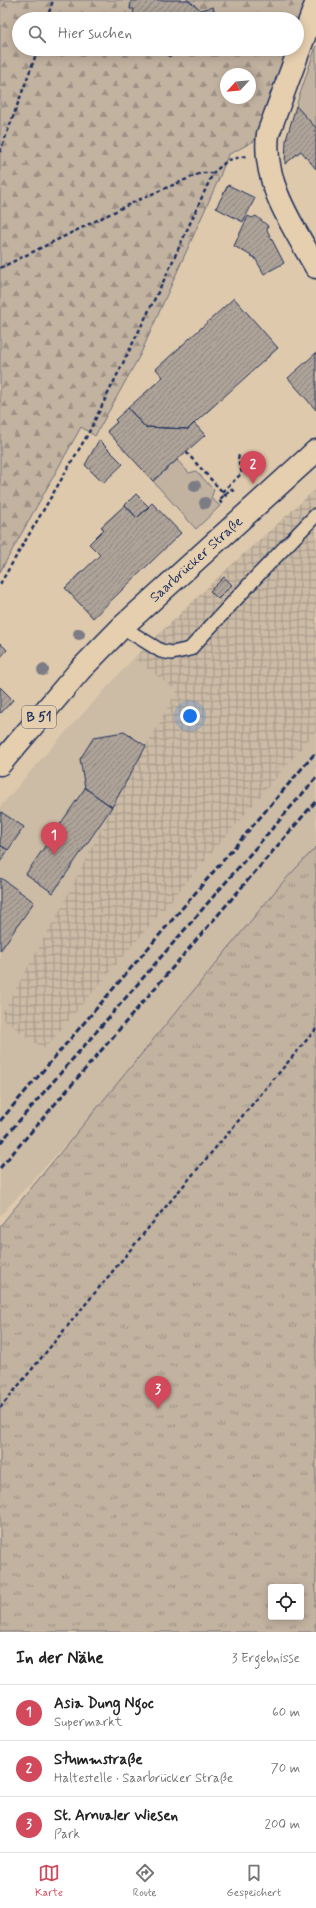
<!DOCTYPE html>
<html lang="de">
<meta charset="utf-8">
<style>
:root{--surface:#fff;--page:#f6f6f6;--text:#222;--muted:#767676;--line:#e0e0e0;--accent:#d1495b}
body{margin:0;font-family:Mynerve,sans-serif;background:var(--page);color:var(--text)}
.controls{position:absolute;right:12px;bottom:12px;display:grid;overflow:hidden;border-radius:4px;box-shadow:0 2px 10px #0003}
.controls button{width:36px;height:36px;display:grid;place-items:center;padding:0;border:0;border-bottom:1px solid var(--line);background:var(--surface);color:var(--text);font:20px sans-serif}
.compass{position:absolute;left:220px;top:68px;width:36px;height:36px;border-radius:50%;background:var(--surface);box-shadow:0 2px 10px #0003;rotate:244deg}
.you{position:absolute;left:190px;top:716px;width:14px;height:14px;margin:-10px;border:3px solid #fff;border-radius:50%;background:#1a73e8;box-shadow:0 0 0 6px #1a73e833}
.badge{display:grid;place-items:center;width:26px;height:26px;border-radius:50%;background:var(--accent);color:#fff;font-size:13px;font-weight:700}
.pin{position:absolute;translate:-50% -33px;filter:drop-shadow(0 1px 2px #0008)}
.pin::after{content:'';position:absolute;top:21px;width:14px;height:12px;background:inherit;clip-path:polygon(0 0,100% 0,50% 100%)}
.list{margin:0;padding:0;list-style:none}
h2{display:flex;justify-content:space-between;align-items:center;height:52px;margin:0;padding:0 16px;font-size:17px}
h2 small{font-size:13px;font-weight:400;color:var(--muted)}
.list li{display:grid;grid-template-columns:26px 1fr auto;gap:12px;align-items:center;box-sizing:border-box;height:56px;padding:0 16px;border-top:1px solid var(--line)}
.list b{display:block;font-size:15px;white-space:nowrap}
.list p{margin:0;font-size:13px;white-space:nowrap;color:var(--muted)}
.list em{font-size:13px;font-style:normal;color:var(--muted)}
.icon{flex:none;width:22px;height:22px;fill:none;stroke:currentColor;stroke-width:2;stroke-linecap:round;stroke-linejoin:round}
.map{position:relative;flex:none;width:316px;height:1632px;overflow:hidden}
.search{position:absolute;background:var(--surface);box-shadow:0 2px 10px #0003;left:12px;right:12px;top:12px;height:44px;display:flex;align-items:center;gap:10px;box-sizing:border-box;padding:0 14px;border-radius:22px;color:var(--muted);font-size:15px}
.sheet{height:220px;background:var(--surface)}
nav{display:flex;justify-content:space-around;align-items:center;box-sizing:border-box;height:56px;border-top:1px solid var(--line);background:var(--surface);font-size:11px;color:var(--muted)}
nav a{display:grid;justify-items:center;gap:2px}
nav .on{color:var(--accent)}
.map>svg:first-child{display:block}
.built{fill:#ccbba5}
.industrial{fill:url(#industrial-grid)}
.grass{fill:url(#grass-tufts);stroke:#6e707f;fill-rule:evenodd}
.forest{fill:url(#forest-firs);stroke:#6e707f;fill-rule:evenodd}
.garden{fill:#c2b2a0;stroke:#6e707f}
.building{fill:url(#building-hatch);stroke:#1b2f5e}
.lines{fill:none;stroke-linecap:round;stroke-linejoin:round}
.lane-casing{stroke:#1b2f5e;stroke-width:16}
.street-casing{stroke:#1b2f5e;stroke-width:25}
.primary-casing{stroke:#1b2f5e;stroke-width:25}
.path{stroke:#1b2f5e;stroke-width:2.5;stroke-dasharray:4 3;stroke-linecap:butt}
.lane{stroke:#e6cfaf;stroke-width:13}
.street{stroke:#e6cfaf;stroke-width:22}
.primary{stroke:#e6cfaf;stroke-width:22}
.rail{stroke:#1b2f5e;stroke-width:3;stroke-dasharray:6 3;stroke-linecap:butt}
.tree{fill:#7c7b85}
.labels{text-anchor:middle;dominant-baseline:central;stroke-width:3;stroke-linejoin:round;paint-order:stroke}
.shield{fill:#e6cfaf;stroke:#585f76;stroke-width:1}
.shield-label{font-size:13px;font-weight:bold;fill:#1b2f5e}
.street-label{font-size:14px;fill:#1b2f5e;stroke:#e6cfaf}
</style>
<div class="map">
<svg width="316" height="1632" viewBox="0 0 316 1632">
<defs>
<pattern id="industrial-grid" width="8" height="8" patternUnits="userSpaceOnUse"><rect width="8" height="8" fill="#ccbba5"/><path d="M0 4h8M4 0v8" fill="none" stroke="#a5988a"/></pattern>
<pattern id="grass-tufts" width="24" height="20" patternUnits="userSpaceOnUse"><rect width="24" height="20" fill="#c2b2a0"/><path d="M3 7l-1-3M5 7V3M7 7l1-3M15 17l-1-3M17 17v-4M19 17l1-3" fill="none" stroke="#9d9186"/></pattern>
<pattern id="forest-firs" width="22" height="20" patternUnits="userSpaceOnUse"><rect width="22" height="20" fill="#c2b2a0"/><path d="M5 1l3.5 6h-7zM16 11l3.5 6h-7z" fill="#9d9186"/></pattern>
<pattern id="building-hatch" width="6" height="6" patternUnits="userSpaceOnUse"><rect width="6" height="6" fill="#aea398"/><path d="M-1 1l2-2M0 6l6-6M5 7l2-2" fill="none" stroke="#8d857f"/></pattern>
</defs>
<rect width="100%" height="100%" fill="#dec9ac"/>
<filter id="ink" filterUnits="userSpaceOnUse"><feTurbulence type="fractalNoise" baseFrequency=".025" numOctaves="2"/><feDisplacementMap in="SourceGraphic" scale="8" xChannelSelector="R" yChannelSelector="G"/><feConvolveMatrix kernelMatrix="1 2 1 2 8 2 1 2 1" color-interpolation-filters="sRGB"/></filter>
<g filter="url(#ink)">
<path class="built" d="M316 489V862L174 1026 0 1216V807L43 757 134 658 227 569Z"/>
<path class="industrial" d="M316 489V731L44 1049 0 1017 60 910 112 807 177 691 134 658 227 569Z"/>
<path class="grass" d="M316 847V1632H0V1226L282 883ZM271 1587H301V1617H271Z"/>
<path class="forest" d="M0 0H306L297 25V19H19V49H288L254 141 228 155 220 176 140 355 95 436 81 427 0 572ZM226 74H250V98H226Z"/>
<path class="garden" d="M316 46V128L296 106Z
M177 460 189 473 196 471 214 490 211 498 220 506 196 529 153 481Z"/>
<path class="building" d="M146 0H188L201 10 213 7 215 14 201 19H135L133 17 134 9H130L131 1Z
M167 49H176L170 57 164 52Z
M296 106 316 128V169L301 151 285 164 286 140Z
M228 185 255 198 243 222 216 208Z
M248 216 252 218 256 216 268 226 267 230 284 263 264 274 255 258 234 246Z
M234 298 278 348 188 429 145 427 128 408 163 377 156 369Z
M316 353V410L288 378Z
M128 408 145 427 188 429 194 423 205 435 153 481 107 431 117 422 115 420Z
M99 440 123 464 103 483 85 465Z
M136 494 149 507 137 518 125 505Z
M152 503 181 533 93 618 65 588 100 555 89 544 104 529 101 527 125 505 137 518Z
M224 577 232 585 218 599 210 591Z
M0 643 7 650 0 658Z
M0 687 13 700 1 713 0 712Z
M124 732 146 746 112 807 85 788 80 759 94 737Z
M85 788 112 807 53 893 26 874Z
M1 812 24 827 8 850 0 845Z
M0 845 8 850 0 862Z
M1 878 34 902 0 951V879Z"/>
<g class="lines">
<g class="lane-casing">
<path id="lane" d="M122 627 161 651 172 653 190 649 259 574 316 515"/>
</g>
<g class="street-casing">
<path id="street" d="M316 4 268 134C262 183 293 226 316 267"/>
</g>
<g class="primary-casing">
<g id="primary">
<path id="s1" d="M0 764 80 670 122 627 316 451"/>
</g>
</g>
<path class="path" d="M47 19 53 0
M0 152 38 49
M0 268 136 201 201 173H213
M186 452 228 498
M222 492 242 473 238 461 239 453
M222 504 219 500 231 489 234 492
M0 584 88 434 165 278 213 173 228 160 246 156
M0 1408 173 1198 316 1029"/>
<use href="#lane" class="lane"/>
<use href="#street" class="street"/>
<use href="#primary" class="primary"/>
<path class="rail" d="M0 1121 316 752
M0 1143 316 778
M0 1168 316 801"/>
</g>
<g class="tree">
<circle cx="195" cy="486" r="6"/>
<circle cx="205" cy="503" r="6"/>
<circle cx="79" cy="634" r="6"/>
<circle cx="43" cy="670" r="6"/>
</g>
</g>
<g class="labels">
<rect class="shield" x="22" y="706" width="34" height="22" rx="3"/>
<g class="shield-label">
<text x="39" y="717">B 51</text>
</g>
<g class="street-label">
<text stroke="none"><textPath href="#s1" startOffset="284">Saarbrücker Straße</textPath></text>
</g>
</g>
</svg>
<div class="controls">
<button><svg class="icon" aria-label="locate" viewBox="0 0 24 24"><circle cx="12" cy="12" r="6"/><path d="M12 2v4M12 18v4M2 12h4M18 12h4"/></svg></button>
</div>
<svg class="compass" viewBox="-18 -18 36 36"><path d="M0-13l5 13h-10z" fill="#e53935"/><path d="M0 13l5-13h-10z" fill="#767676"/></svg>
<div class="you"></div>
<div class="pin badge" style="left:54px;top:855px">1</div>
<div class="pin badge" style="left:253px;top:484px">2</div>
<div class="pin badge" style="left:158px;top:1409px">3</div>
<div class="search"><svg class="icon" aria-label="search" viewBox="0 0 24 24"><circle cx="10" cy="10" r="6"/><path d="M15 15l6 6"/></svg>Hier suchen</div>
</div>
<section class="sheet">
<h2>In der Nähe<small>3 Ergebnisse</small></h2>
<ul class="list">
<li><span class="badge">1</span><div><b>Asia Dung Ngoc</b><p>Supermarkt</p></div><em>60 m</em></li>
<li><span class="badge">2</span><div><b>Stummstraße</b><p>Haltestelle · Saarbrücker Straße</p></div><em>70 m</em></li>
<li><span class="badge">3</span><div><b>St. Arnualer Wiesen</b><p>Park</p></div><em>200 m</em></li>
</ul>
</section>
<nav>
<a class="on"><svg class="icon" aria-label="map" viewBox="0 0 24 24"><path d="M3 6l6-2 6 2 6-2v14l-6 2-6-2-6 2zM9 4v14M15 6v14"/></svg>Karte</a>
<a><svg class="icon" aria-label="directions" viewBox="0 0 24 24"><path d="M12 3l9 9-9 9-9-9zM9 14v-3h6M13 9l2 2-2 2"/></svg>Route</a>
<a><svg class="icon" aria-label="saved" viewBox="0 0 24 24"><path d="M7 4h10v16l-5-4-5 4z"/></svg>Gespeichert</a>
</nav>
